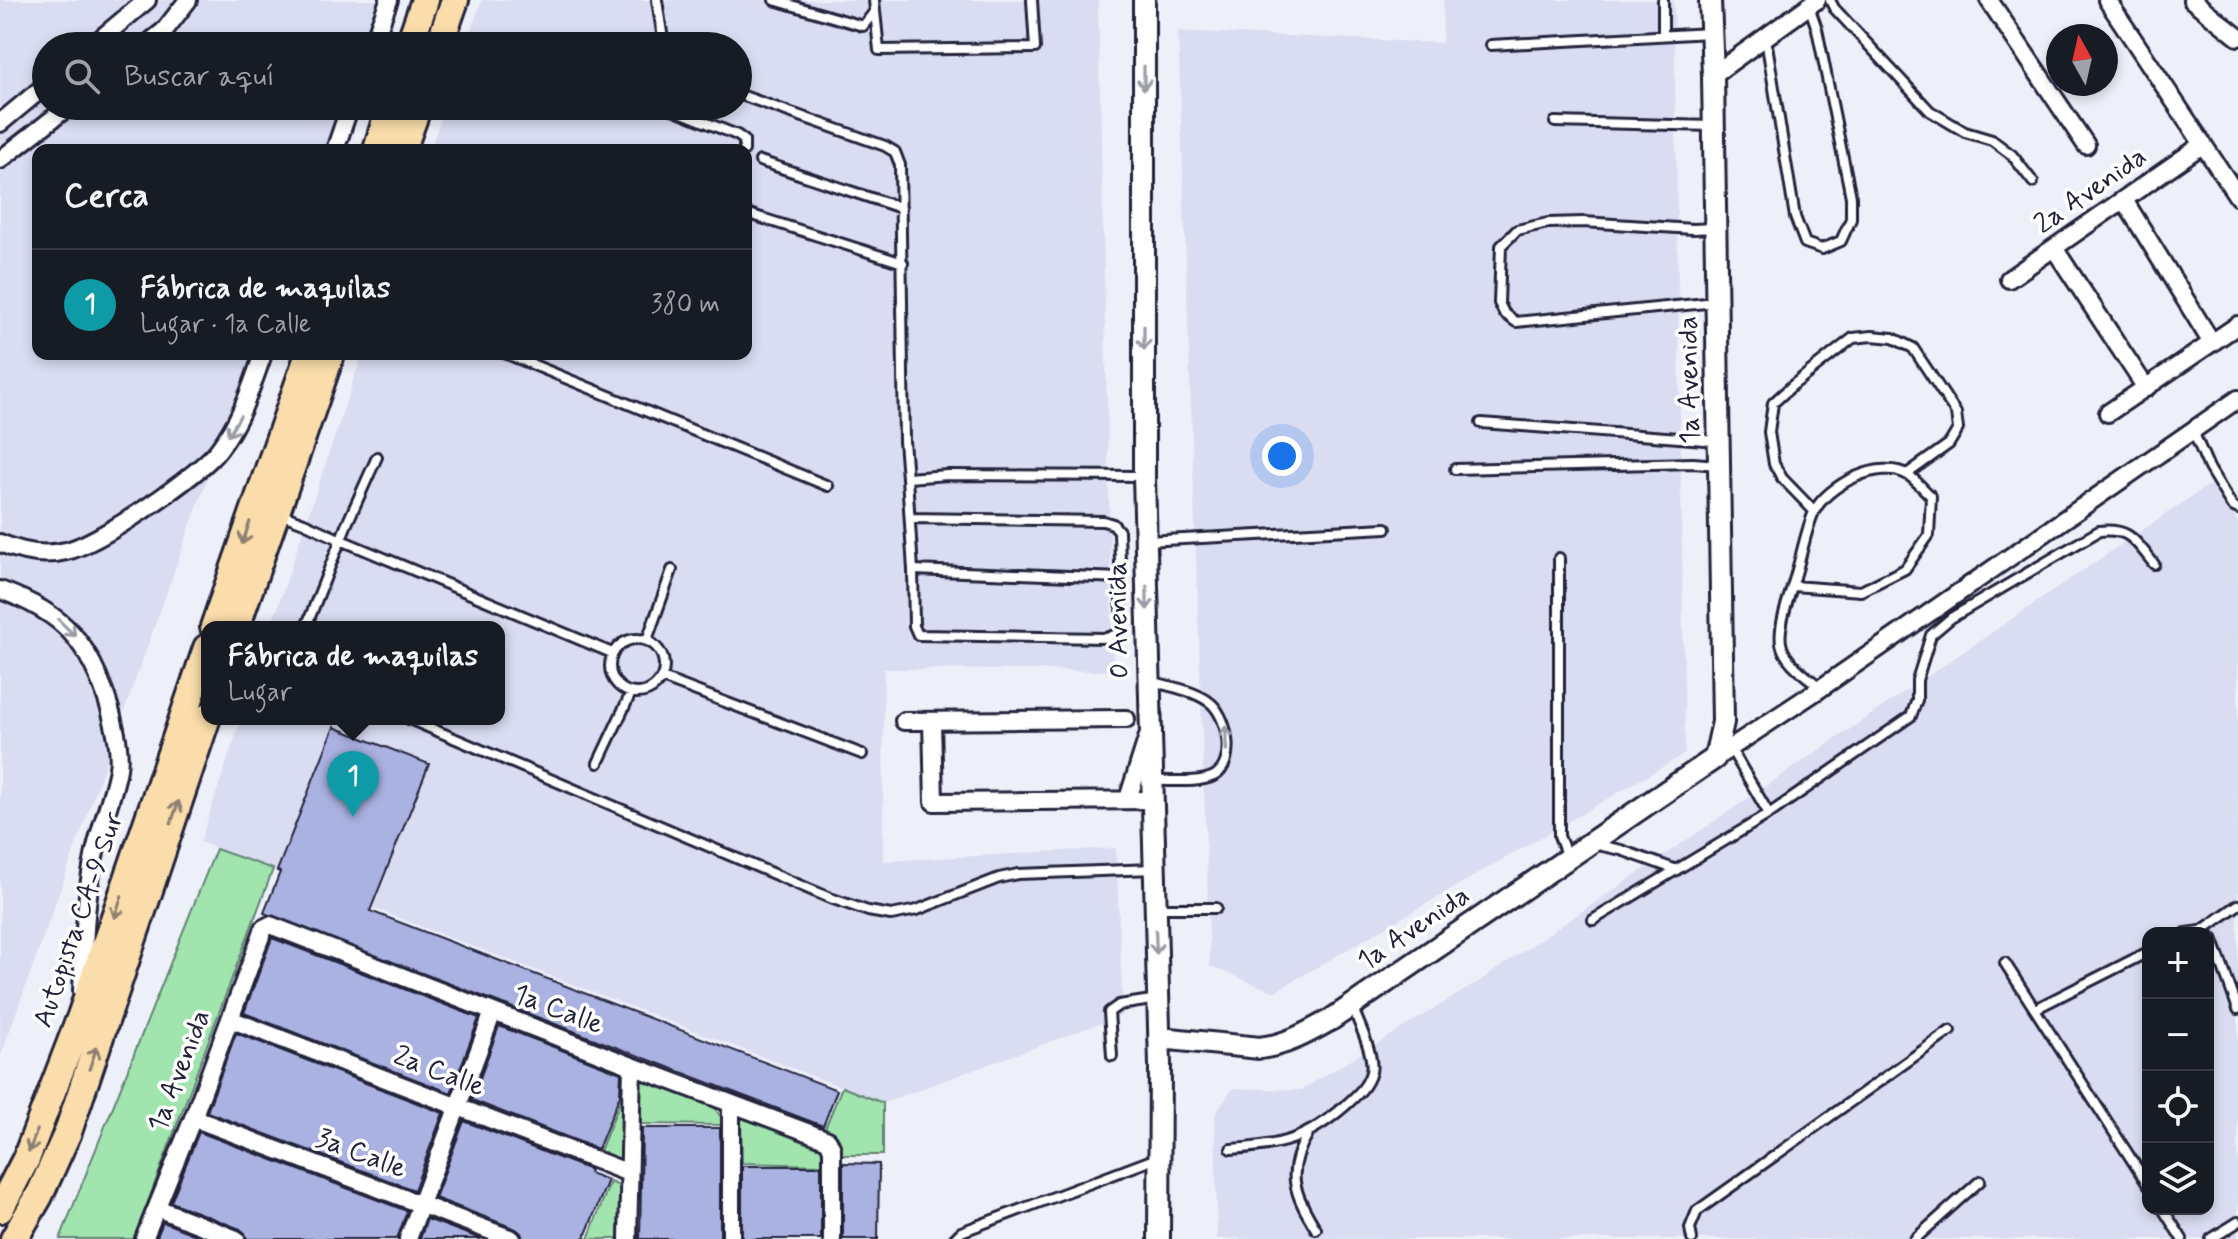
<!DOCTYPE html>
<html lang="es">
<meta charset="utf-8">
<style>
:root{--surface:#171b24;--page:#242831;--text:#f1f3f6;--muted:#9ea1a6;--line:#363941;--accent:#8c9099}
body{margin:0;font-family:Mynerve,sans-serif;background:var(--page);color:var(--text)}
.controls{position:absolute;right:24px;bottom:24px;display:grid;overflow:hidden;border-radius:16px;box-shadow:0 4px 12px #0003}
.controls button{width:72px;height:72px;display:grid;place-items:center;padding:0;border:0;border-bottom:2px solid var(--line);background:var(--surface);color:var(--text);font:40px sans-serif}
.compass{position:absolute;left:2046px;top:24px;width:72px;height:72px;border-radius:50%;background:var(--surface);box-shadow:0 4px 12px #0003;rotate:352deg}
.you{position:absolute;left:1282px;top:456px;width:28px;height:28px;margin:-20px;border:6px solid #fff;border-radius:50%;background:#1a73e8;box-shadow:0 0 0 12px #1a73e833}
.badge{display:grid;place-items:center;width:52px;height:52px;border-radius:50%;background:var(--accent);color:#fff;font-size:26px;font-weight:700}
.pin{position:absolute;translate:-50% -66px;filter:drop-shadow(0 2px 4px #0008)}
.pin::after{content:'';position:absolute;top:42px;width:28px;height:24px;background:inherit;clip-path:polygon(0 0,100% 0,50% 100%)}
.popup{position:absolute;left:201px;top:621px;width:304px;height:104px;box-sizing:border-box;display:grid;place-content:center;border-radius:16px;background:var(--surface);filter:drop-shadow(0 2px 6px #0005);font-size:26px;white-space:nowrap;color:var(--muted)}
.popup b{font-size:30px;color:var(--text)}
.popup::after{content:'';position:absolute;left:50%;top:100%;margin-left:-16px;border:16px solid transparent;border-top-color:var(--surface)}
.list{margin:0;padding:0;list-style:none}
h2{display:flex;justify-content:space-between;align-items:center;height:104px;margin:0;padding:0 32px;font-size:34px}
h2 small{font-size:26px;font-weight:400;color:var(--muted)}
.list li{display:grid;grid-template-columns:52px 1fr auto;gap:24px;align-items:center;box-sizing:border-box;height:112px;padding:0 32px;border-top:2px solid var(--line)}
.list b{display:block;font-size:30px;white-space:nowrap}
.list p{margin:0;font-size:26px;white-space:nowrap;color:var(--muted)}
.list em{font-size:26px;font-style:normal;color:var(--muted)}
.icon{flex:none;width:44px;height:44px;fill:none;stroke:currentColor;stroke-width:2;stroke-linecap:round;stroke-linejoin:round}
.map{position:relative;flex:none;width:2238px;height:1239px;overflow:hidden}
.search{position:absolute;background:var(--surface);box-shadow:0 4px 12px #0003;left:32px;top:32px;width:720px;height:88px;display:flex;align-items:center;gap:20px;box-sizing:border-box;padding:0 28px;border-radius:44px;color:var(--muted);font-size:30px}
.panel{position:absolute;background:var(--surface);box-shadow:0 4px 12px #0003;left:32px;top:144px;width:720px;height:216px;border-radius:16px}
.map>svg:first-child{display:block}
.built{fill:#daddf2;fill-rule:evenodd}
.green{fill:#a2e4ae;stroke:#628374;stroke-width:2}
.building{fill:#aab2e2;stroke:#22223b;stroke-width:2}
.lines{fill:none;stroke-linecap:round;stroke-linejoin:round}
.service-casing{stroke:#22223b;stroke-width:14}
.minor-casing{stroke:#22223b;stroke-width:22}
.tertiary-casing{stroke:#22223b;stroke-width:26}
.trunk-casing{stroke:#22223b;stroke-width:32}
.service{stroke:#fff;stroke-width:8}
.minor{stroke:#fff;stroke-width:16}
.tertiary{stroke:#fff;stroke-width:20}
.trunk{stroke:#fbddab;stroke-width:26}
.oneway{stroke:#9c9ca7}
.oneway2{stroke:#8e8073}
.labels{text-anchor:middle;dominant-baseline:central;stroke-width:7;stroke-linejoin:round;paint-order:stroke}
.street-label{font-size:28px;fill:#22223b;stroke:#fff}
</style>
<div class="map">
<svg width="2238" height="1239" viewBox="0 0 2238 1239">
<rect width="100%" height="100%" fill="#eef0f9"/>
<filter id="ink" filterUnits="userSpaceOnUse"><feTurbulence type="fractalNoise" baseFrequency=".0125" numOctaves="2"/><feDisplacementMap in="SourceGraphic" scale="16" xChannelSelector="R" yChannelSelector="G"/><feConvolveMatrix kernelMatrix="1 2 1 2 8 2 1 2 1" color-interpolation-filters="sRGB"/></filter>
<g filter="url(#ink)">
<path class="built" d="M0 0H379L363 46H46V106H341L325 150H38V354H252L0 1058Z
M482 0H1098L1113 671 884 669 883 861 1116 848 1123 1015 883 1103 200 842 241 719H499V627H271L362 354H746V150H430L445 106H738V46H465Z
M1443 0H1674L1685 754 1274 992 1210 966 1178 31 1442 43Z
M2213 482 2238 522V1239H1217L1215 1114 1233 1088 1301 1090 1478 982ZM2148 933H2208V1209H2148Z"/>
<path class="green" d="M216 849 273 869 134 1239H60Z
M640 1080 714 1107 721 1117V1125L641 1124Z
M842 1087 883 1103V1155H838L833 1135 825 1128Z
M625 1089 622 1161 599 1153Z
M741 1116 821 1146 823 1149V1165L742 1163Z
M610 1182 620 1186 618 1239H588Z"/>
<path class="building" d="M334 727 429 764 370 911 837 1090 823 1126 264 913 280 872 277 871Z
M272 938 479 1018 451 1093 244 1013Z
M499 1026 621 1073 620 1095 598 1149 472 1100Z
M236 1033 443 1113 414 1190 207 1112Z
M464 1121 590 1170 589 1173 608 1180 584 1239H523L521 1233 516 1229 435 1198Z
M642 1128H720V1239H640Z
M199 1132 407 1211 397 1239H247L245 1233 240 1229 171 1202Z
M843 1163 879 1164 878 1239H843Z
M742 1166H821V1239H742Z
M427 1219 481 1239H420Z
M163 1222 206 1239H156Z"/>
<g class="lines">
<g class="service-casing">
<path id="service" d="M657 0 664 46
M774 0 863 26 875 11 874 0
M1663 0V35
M1830 0 1834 8 1930 111 1965 132 1992 140 2012 155 2033 182
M875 11 879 50 1035 48 1032 0
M1766 39 1795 217 1805 243 1822 249 1841 241 1851 219V197L1817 29 1809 6
M1491 45 1710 33
M738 94 885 146 895 152 900 165 904 441 907 478 948 475 1144 476
M665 106 737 135 744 140V150
M1555 122 1713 126
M760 161 901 208
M746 213 903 263
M1715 228 1693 229 1583 222 1548 223 1517 230 1501 246 1499 303 1504 313 1516 322 1716 302
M507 354 828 486
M1481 423 1718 441
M2193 431 2209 468 2232 506 2238 509
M1455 469 1693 463 1718 465
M907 478 913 570 914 626 918 635 1107 638 1117 634 1122 627 1119 531 1113 524 1103 521 910 518
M1814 511 1782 478 1774 464 1769 432 1773 403 1793 385 1853 338 1872 336 1893 338 1913 348 1956 413 1958 429 1949 444 1907 474
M280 514 304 523 341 540 612 653
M1146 541 1386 528
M1559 558V836L1567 857
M913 570 1121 578
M1793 586 1861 591 1905 569 1929 535 1931 496C1924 490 1916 480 1908 475 1880 458 1827 485 1814 512 1806 529 1801 558 1795 577 1790 595 1778 625 1781 643 1784 662 1807 676 1821 688
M306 627 346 526 377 457
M610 666a27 27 0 1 1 54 0a27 27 0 1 1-54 0Z
M647 640 672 570
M662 678 862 754
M1150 681C1168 686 1192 690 1208 701 1228 714 1237 764 1214 776 1197 784 1171 780 1152 781
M409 719 830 898 868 911 891 915 917 910 999 878 1018 874 1154 869
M598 763 631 693
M1769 814 1911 716 1917 700V680L1931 635 1951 618 2099 531C2131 528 2135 541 2154 564
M1593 844 1621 850 1677 870
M1156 908H1216
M1593 920 1769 814 1731 749
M2201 931 2238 905
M2186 933 2201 931 2204 933
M2208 935 2212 938 2238 1009
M2005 963 2148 1185
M2035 1009 2148 952
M1112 1056 1109 1012 1119 1005 1158 999
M1308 1134C1285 1172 1294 1194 1316 1229
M1231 1149C1281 1146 1307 1139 1345 1106 1356 1096 1367 1087 1371 1072 1375 1055 1358 1022 1352 1006
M2163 1209 2182 1239
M954 1239 961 1232 1157 1158
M1692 1239 1690 1228 1697 1211 1950 1031
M1915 1239 1980 1181
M2211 1239 2238 1222"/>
</g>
<g class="minor-casing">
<path id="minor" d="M1989 0 2086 145
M2107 0 2238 197
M2192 0 2238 37
M92 46 147 0
M145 46 164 31 188 0
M372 46 389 0
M1713 75 1817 0
M0 123 46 85
M335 150 350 106
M0 160 69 106
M2124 200 2212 343
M2054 248 2146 388
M2009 279 2202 145
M2108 413 2238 325
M0 543C21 552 43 557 66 551 98 544 199 476 219 449 241 420 251 388 263 354
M0 590C65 613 90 643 110 709 115 728 121 750 118 769 113 797 101 824 95 852 85 898 84 945 82 991
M904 721 1126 719
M932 721 934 802 1152 800
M1715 758 1821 688 2238 399
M1128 799 1148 736
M230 1019 629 1173
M193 1118 512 1239
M157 1208 236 1239
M144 1239 193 1118 264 928 270 925 632 1066 828 1140 832 1149V1239
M408 1239 493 1012
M628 1239 632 1066
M731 1239V1104"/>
</g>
<g class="tertiary-casing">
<path id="tertiary" d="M1144 0V476L1160 1065 1159 1239
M1160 1038 1260 1048C1287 1045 1309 1032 1332 1019L1715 758 1723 722 1713 75 1710 0"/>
</g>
<g class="trunk-casing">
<path id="trunk" d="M409 46 425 0
M439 46 455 0
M377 150 390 106
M402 150 418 106
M214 627 309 354
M236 627 331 354
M0 1209 26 1159 81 1016 207 648
M14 1239 39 1196 68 1132 207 717"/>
</g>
<use href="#service" class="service"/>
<use href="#minor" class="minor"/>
<use href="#tertiary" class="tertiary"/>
<use href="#trunk" class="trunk"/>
</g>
<defs><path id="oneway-shaft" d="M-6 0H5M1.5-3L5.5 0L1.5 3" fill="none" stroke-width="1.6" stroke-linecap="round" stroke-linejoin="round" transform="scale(2)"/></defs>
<g class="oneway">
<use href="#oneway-shaft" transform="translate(1144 78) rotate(90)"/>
<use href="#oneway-shaft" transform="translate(1144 338) rotate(90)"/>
<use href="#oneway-shaft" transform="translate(234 426) rotate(121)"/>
<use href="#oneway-shaft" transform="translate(1147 598) rotate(89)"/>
<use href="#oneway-shaft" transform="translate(67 628) rotate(45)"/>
<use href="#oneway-shaft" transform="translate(1226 738) rotate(-92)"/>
<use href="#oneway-shaft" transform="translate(1156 942) rotate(88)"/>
</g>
<g class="oneway2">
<use href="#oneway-shaft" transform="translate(246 533) rotate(109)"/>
<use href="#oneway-shaft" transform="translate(175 812) rotate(-71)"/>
<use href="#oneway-shaft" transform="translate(118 907) rotate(109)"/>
<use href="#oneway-shaft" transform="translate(93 1058) rotate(-71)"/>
<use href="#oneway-shaft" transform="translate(33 1141) rotate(111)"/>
</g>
</g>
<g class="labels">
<g class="street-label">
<text transform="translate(2091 191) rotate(-35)">2a Avenida</text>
<text transform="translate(1690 380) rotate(-91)">1a Avenida</text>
<text transform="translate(1119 620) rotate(-91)">0 Avenida</text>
<text transform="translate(79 920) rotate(-71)">Autopista CA-9 Sur</text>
<text transform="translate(1414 929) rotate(-34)">1a Avenida</text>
<text transform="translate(558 1010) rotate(21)">1a Calle</text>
<text transform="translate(180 1071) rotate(-69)">1a Avenida</text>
<text transform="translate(439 1072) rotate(21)">2a Calle</text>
<text transform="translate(361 1154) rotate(21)">3a Calle</text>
</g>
</g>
</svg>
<div class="controls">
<button>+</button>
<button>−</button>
<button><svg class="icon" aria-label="locate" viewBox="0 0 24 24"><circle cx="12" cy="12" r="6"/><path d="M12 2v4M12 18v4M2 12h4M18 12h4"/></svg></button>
<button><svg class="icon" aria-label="layers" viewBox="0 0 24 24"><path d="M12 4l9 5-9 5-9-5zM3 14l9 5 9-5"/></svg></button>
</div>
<svg class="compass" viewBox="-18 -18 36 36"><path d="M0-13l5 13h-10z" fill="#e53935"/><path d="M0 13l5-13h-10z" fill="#9ea1a6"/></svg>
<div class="you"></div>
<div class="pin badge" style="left:353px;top:817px;background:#0f9aa8">1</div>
<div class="popup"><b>Fábrica de maquilas</b>Lugar</div>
<div class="search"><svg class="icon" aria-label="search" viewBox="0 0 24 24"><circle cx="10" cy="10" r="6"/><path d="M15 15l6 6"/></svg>Buscar aquí</div>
<section class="panel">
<h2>Cerca<small></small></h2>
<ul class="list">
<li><span class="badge" style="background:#0f9aa8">1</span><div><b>Fábrica de maquilas</b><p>Lugar · 1a Calle</p></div><em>380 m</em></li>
</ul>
</section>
</div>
